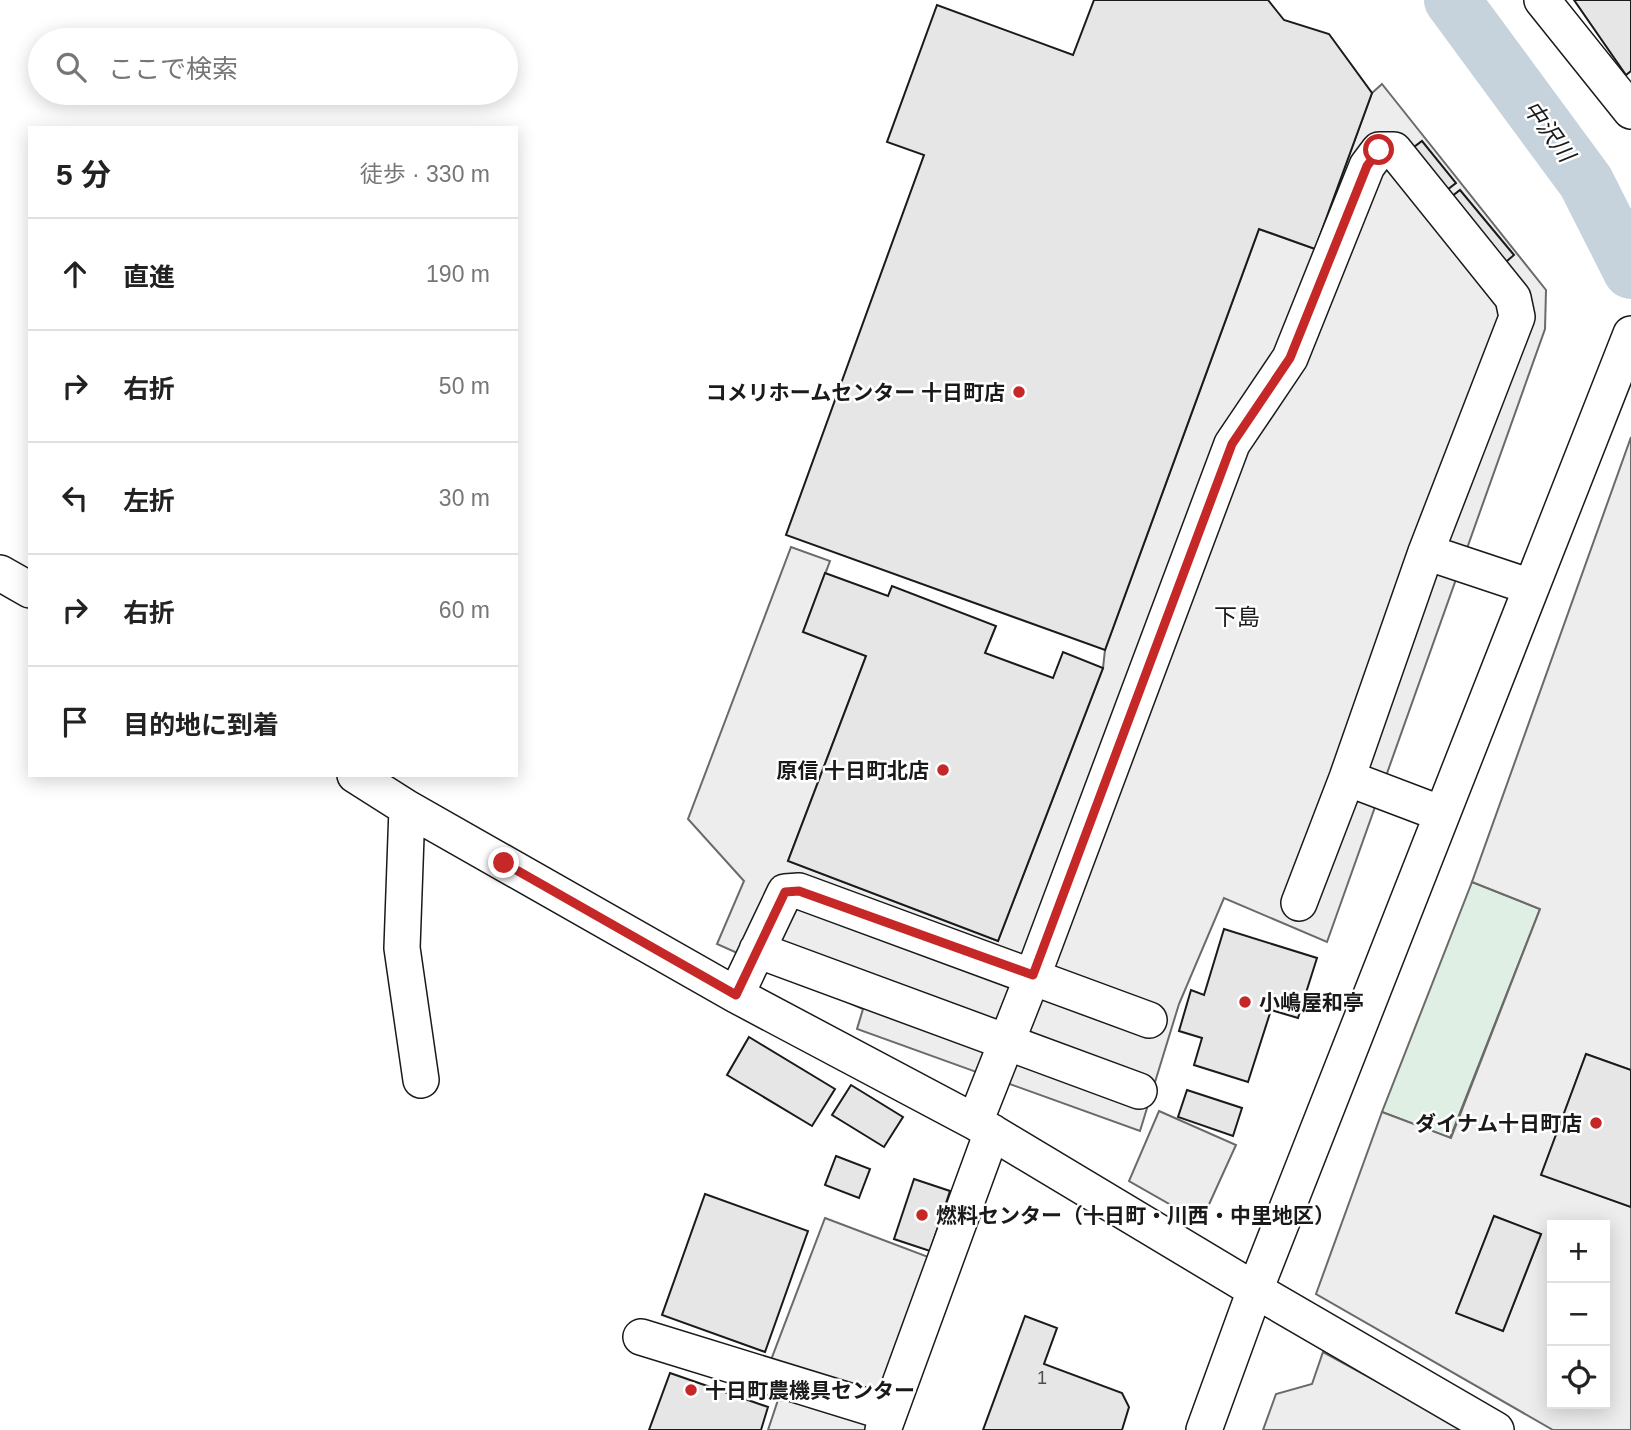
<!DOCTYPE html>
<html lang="ja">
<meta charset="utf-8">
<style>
:root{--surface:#fff;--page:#f6f6f6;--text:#222;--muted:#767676;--line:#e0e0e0}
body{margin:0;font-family:Arial,"Noto Sans JP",sans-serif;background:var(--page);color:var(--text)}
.controls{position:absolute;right:21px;bottom:21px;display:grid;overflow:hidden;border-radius:0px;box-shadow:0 4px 18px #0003}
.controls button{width:63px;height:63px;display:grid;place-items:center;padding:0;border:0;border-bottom:2px solid var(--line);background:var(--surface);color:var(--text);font:35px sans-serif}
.stop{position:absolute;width:21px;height:21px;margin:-16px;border:5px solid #c62828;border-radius:50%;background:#fff}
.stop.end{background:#c62828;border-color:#fff;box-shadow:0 2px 7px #0008}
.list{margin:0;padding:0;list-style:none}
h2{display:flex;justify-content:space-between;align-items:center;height:91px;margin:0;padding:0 28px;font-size:30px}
h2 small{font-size:23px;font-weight:400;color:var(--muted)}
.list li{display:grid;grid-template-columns:46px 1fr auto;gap:21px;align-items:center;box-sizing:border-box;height:112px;padding:0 28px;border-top:2px solid var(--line)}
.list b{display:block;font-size:26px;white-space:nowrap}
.list em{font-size:23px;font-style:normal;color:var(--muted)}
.icon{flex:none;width:38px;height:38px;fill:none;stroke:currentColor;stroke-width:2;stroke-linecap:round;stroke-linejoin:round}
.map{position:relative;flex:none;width:1631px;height:1430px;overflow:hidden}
.search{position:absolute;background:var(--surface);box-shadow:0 4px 18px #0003;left:28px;top:28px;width:490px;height:77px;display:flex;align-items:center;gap:18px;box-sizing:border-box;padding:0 24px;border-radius:38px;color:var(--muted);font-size:26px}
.panel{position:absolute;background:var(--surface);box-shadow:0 4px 18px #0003;left:28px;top:126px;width:490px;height:651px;border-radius:0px}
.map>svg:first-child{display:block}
.green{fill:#e0efe3;stroke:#6a6a6a;stroke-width:2}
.parking{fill:#ededed;stroke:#6a6a6a;stroke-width:2;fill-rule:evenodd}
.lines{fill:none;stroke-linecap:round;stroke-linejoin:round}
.river{stroke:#c6d2dc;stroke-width:56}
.building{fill:#e6e6e6;stroke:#1a1a1a;stroke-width:2}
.minor-casing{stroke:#1a1a1a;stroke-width:38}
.minor{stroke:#fff;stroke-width:35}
.route{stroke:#c62828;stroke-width:9}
.poi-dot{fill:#c62828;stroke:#fff;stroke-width:2.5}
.labels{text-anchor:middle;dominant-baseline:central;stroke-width:5;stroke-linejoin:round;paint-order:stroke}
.number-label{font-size:18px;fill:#4d4d4d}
.poi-label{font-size:21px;font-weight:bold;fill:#1a1a1a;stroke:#fff;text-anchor:end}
.water-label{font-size:23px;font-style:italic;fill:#1a1a1a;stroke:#fff}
.neighbourhood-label{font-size:23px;fill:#1a1a1a;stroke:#fff}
</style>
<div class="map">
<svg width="1631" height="1430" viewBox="0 0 1631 1430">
<rect width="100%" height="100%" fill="#fff"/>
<path class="green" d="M1472 882 1540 909 1450 1138 1382 1112Z"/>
<path class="parking" d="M1382 84 1546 290 1545 329 1327 942 1224 898 1179 1004 1140 1131 857 1029 863 1009 717 944 744 881 688 819 791 547 830 561 803 632 866 656 788 861 998 941 1103 668 1105 650 1259 229 1315 249 1372 93Z
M1631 437V1070L1586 1054 1542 1175 1631 1207V1430H1553L1316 1294 1382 1112 1451 1138 1540 909 1472 882ZM1494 1216 1541 1234 1503 1331 1457 1313ZM1552 1225H1605V1404H1552Z
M1159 1111 1236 1145 1201 1222 1129 1181Z
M825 1218 931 1258 877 1399 771 1360Z
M1323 1352 1466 1430H1263L1276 1394 1312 1384Z
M778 1400 825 1401 880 1418 876 1430H768Z"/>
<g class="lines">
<path class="river" d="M1452 0 1586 182 1631 271"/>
</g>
<path class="building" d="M1094 0H1268L1284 20 1329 34 1372 93 1315 249 1259 229 1105 650 786 535 924 155 887 142 937 5 1073 55Z
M1574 0H1631V71L1626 75Z
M1422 141 1456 183 1439 196 1406 153Z
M1460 190 1514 255 1500 267 1446 201Z
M825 573 888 596 892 586 996 626 985 653 1053 678 1063 652 1103 668 998 941 788 861 866 656 803 632Z
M1224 929 1317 958 1298 1018 1271 1010 1248 1082 1194 1065 1202 1038 1179 1031 1191 990 1204 995Z
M749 1037 835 1089 812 1126 727 1075Z
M1586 1054 1631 1070V1207L1541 1175Z
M851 1085 903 1117 884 1147 832 1115Z
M1187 1090 1242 1108 1233 1136 1178 1117Z
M836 1156 870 1169 859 1198 825 1185Z
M914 1179 950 1191 930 1251 894 1239Z
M705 1194 808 1231 765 1352 662 1315Z
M1494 1216 1541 1234 1503 1331 1456 1313Z
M1025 1316 1057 1328 1044 1364 1122 1393 1129 1407 1122 1430H983Z
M670 1373 768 1407 761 1430H649Z"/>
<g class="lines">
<g class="minor-casing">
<path id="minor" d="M1542 0 1631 111
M1426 552 1531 587
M0 573 30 590
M355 775 407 808 736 995 975 1122 1255 1290 1496 1430
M1347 778 1442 814
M407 808 402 948 421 1080
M757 950 1139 1091
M736 995 785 892 799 891 1149 1020
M975 1122 1033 975 1232 444 1290 358 1367 166 1379 150H1394L1513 298 1517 317 1426 552 1347 778 1299 903
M641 1337 888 1413
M883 1430 992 1132
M1204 1430 1255 1290 1631 334"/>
</g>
<use href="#minor" class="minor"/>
</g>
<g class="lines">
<path class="route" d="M504 863 736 995 785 892 799 891 1033 975 1232 444 1290 358 1367 166 1379 150"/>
</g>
<g class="poi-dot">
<circle cx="1019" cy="392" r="7"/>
<circle cx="943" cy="770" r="7"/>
<circle cx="1245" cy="1002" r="7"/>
<circle cx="1596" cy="1123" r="7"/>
<circle cx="922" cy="1215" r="7"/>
<circle cx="691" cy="1390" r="7"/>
</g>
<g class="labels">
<g class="number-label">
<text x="1042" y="1378">1</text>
</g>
<g class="poi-label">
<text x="1005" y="392">コメリホームセンター 十日町店</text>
<text x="929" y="770">原信 十日町北店</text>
<text x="1259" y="1002" text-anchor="start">小嶋屋和亭</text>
<text x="1582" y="1123">ダイナム十日町店</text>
<text x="936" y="1215" text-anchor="start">燃料センター（十日町・川西・中里地区）</text>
<text x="705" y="1390" text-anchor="start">十日町農機具センター</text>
</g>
<g class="water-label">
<text transform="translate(1549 131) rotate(54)">中沢川</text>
</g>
<g class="neighbourhood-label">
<text x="1237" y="617">下島</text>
</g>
</g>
</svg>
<div class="controls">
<button>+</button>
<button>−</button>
<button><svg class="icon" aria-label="locate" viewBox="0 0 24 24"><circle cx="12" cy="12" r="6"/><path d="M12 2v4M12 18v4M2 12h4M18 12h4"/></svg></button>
</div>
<div class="stop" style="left:1379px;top:150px"></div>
<div class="stop end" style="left:504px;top:863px"></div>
<div class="search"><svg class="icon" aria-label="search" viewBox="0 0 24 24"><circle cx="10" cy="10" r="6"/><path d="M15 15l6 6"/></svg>ここで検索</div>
<section class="panel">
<h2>5 分<small>徒歩 · 330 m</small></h2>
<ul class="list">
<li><svg class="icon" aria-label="ahead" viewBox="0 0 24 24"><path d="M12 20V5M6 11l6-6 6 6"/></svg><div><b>直進</b></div><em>190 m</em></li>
<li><svg class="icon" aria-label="right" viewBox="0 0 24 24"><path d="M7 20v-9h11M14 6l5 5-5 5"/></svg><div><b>右折</b></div><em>50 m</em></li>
<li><svg class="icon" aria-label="left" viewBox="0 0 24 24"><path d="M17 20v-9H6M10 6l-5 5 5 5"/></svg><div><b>左折</b></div><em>30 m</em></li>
<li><svg class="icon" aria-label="right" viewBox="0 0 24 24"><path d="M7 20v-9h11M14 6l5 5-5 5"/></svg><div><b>右折</b></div><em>60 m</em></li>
<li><svg class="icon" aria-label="arrive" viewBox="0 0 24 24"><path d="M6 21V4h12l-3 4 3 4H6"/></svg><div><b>目的地に到着</b></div></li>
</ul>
</section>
</div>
